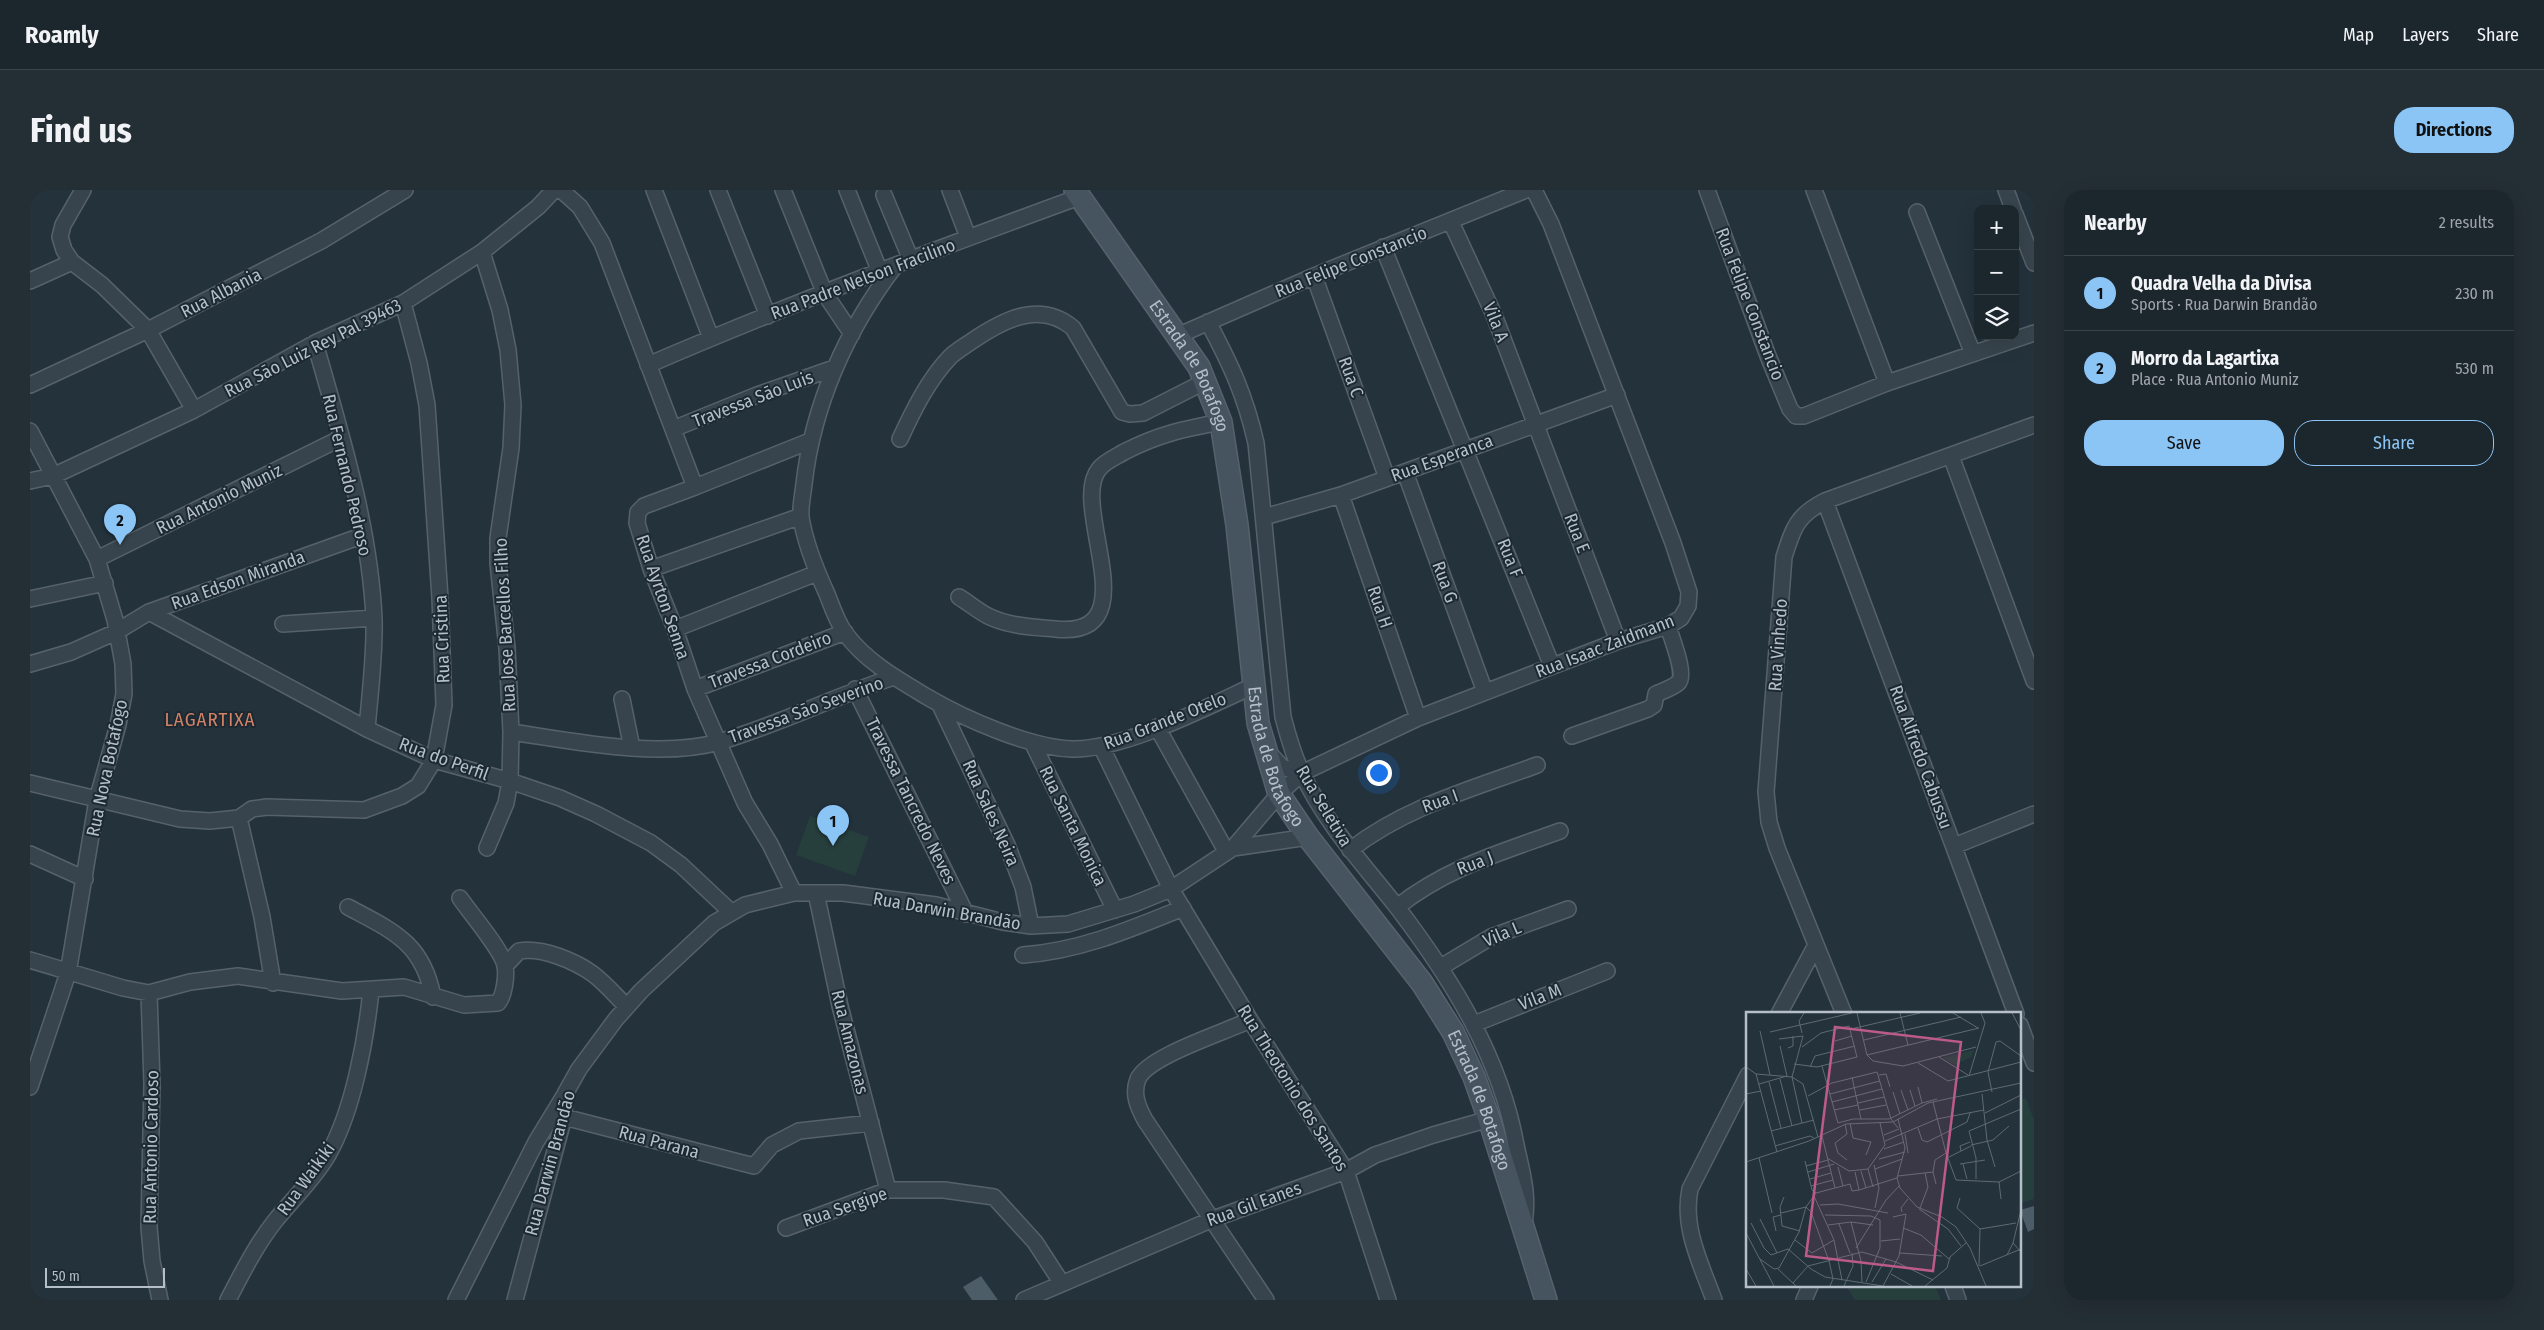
<!DOCTYPE html>
<meta charset="utf-8">
<style>
:root{--surface:#1b262d;--page:#242e35;--text:#f1f3f6;--muted:#a0a5aa;--line:#394349;--accent:#8bc5f5}
body{margin:0;font-family:"Fira Sans Condensed",sans-serif;background:var(--page);color:var(--text)}
.controls{position:absolute;right:15px;top:15px;display:grid;overflow:hidden;border-radius:10px;box-shadow:0 5px 20px #0002}
.controls button{width:45px;height:45px;display:grid;place-items:center;padding:0;border:0;border-bottom:1px solid var(--line);background:var(--surface);color:var(--text);font:25px sans-serif}
.scale{position:absolute;left:15px;bottom:12px;width:120px;box-sizing:border-box;padding-left:5px;border:2px solid #b4bfc8;border-top:0;font-size:14px;line-height:18px;white-space:nowrap;color:#b4bfc8;-webkit-text-stroke:4px #1d2932;paint-order:stroke}
.you{position:absolute;left:1348px;top:582px;width:18px;height:18px;margin:-12px;border:4px solid #fff;border-radius:50%;background:#1a73e8;box-shadow:0 0 0 8px #1a73e833}
.badge{display:grid;place-items:center;width:32px;height:32px;border-radius:50%;background:var(--accent);color:#111;font-size:16px;font-weight:700}
.pin{position:absolute;translate:-50% -41px;filter:drop-shadow(0 1px 2px #0008)}
.pin::after{content:'';position:absolute;top:26px;width:18px;height:15px;background:inherit;clip-path:polygon(0 0,100% 0,50% 100%)}
.list{margin:0;padding:0;list-style:none}
h2{display:flex;justify-content:space-between;align-items:center;height:65px;margin:0;padding:0 20px;font-size:21px}
h2 small{font-size:16px;font-weight:400;color:var(--muted)}
.list li{display:grid;grid-template-columns:32px 1fr auto;gap:15px;align-items:center;box-sizing:border-box;height:75px;padding:0 20px;border-top:1px solid var(--line)}
.list b{display:block;font-size:19px;white-space:nowrap}
.list p{margin:0;font-size:16px;white-space:nowrap;color:var(--muted)}
.list em{font-size:16px;font-style:normal;color:var(--muted)}
.actions{display:flex;gap:10px;padding:15px 20px}
.actions a{flex:1;padding:11px 0;border:1px solid var(--accent);border-radius:20px;text-align:center;font-size:18px;color:var(--accent)}
.actions .main{background:var(--accent);color:#111}
.icon{flex:none;width:28px;height:28px;fill:none;stroke:currentColor;stroke-width:2;stroke-linecap:round;stroke-linejoin:round}
.map{position:relative;flex:none;width:2004px;height:1110px;overflow:hidden;border-radius:20px}
header{display:flex;align-items:center;gap:30px;box-sizing:border-box;height:70px;padding:0 25px;background:var(--surface);border-bottom:1px solid var(--line)}
header strong{font-size:24px}
nav{display:flex;gap:28px;margin-inline-start:auto;font-size:18px}
.intro{display:flex;align-items:center;justify-content:space-between;box-sizing:border-box;height:120px;padding:0 30px}
h1{margin:0;font-size:35px}
.button{padding:12px 22px;border-radius:20px;background:var(--accent);color:#111;font-size:18px;font-weight:700}
main{display:flex;gap:30px;padding:0 30px}
aside{flex:1;background:var(--surface);border-radius:20px;box-shadow:0 5px 20px #0002}
.map>svg:first-child{display:block}
.green{fill:#263e3c}
.building{fill:#4d5d67}
.lines{fill:none;stroke-linecap:round;stroke-linejoin:round}
.minor-casing{stroke:#56626b;stroke-width:18}
.secondary-casing{stroke:#56626b;stroke-width:24}
.minor{stroke:#38444d;stroke-width:15}
.secondary{stroke:#465460;stroke-width:21}
.labels{text-anchor:middle;dominant-baseline:central;stroke-width:4;stroke-linejoin:round;paint-order:stroke}
.street-label{font-size:18px;fill:#b4bfc8;stroke:#1d2932}
.neighbourhood-label{font-size:19px;letter-spacing:1px;fill:#d28265;stroke:#1d2932}
.inset-road{fill:none;stroke:#5e6a74;stroke-width:1}
.view{fill:#bc5b87;fill-opacity:0.15;stroke:#bc5b87;stroke-width:2.5}
.inset-edge{fill:none;stroke:#b4bfc8;stroke-width:2.5}
</style>
<header>
<strong>Roamly</strong>
<nav><a>Map</a><a>Layers</a><a>Share</a></nav>
</header>
<div class="intro"><h1>Find us</h1><a class="button">Directions</a></div>
<main>
<div class="map">
<svg width="2004" height="1110" viewBox="0 0 2004 1110">
<rect width="100%" height="100%" fill="#24323c"/>
<path class="green" d="M780 626 839 647 825 686 766 665Z
M1996 908 2004 930V1009L1990 1014V909Z
M1816 1096H1905L1911 1110H1825Z"/>
<path class="building" d="M2004 1016V1039L1998 1042 1990 1020Z
M951 1086 968 1110H942L933 1097Z"/>
<g class="lines">
<g class="minor-casing">
<path id="minor" d="M53 0 33 35 30 47 34 60 42 72 72 95 118 140 164 220
M531 0 550 17 572 53 665 297 614 316 608 322 607 333 621 379 645 439 665 499 715 613 740 654 764 703
M624 0 681 148
M688 0 738 126
M753 0 795 104 822 144
M817 0 850 82
M920 0 938 47
M1677 0 1738 166 1760 219 1766 226H1774L1857 193 2004 143
M1784 0 1857 193
M1976 0 1983 19
M854 5 881 70
M1887 22 1943 164
M1985 24 2004 73
M1421 32 1464 125 1588 451
M1353 57 1522 476
M452 62 470 120 478 160 483 215 481 258 468 348V373L477 458 481 542 480 591 476 613 457 658
M865 76C817 139 783 214 774 294 773 304 770 317 771 327 775 353 786 380 797 404 802 417 807 432 815 443 836 472 869 490 899 508 935 529 1001 558 1042 559 1093 560 1175 518 1223 496
M1284 86 1357 288
M0 91 42 72
M1178 132C1201 175 1215 205 1226 253L1253 527C1258 546 1263 564 1271 581 1294 632 1333 674 1367 717 1421 788 1470 866 1486 955 1492 983 1499 1005 1494 1033
M1147 146 1284 86 1496 0
M285 153C310 241 340 336 344 429 345 465 340 503 337 539
M618 175C759 114 904 60 1049 7
M0 195 118 140 291 51 375 0
M643 239 727 205 804 178
M0 241 67 369 85 430 93 474 94 504 88 535 67 610 38 783 0 897
M870 249C883 221 898 190 920 167 926 161 935 156 942 151 973 130 1010 110 1043 138L1092 222 1100 224 1113 223 1176 191
M1921 266 2004 491
M1375 282 1455 502
M0 291 23 286 164 220 285 153 373 113 452 62 508 17 524 0
M665 297 780 251
M1311 305 1388 528
M1795 311 1986 824
M1234 327 1311 305 1587 205
M67 369 311 248
M621 379 771 326
M929 407C939 413 948 421 958 426 978 436 1002 437 1025 439 1122 449 1038 316 1069 279 1075 271 1086 267 1094 262 1129 244 1154 239 1191 232
M0 409 75 393
M119 422 337 539 404 570 480 591 530 608 566 624 621 653 651 675 701 722
M253 434 344 428
M645 439 787 383
M0 474 41 462 86 442 119 422 334 345
M665 499 815 442
M825 499 936 724
M592 509 602 558
M910 515 977 655 993 697 1001 736
M1127 537 1196 661
M481 542C543 551 628 569 689 552 748 535 805 506 864 487
M1542 546 1618 519 1624 515 1626 504C1633 501 1642 498 1648 493 1657 485 1641 447 1638 436
M1002 552 1085 720
M1071 556 1141 699 1220 830 1316 981 1358 1110
M1237 561 1252 577 1272 583
M0 593 150 629 180 631 209 628 222 619 237 617 334 620 372 606 388 596 404 570 414 515 410 408 397 215 389 173 373 113
M209 628 232 727 243 793
M1924 656 2004 624
M1203 658 1249 604 1272 583 1388 528 1588 451 1638 436 1651 428 1658 416 1659 402 1643 353 1521 34 1504 0
M1320 660C1375 617 1442 599 1507 575
M0 664 55 689
M786 703 810 816 858 1000
M318 717C363 741 393 753 403 807
M1367 717C1418 677 1470 663 1530 641
M993 765C1050 761 1101 739 1153 718
M0 770 93 798 119 803 160 792 208 786 312 801 374 797 434 815 468 813C474 806 477 786 475 776 473 761 440 723 430 708
M475 776 489 761C512 757 545 771 563 784 575 793 586 806 597 817
M1411 777 1461 747 1538 719
M119 803 122 894 119 1037 122 1071 130 1110
M1749 824 1786 755
M1814 824 1747 658 1739 632 1736 602 1754 367C1763 338 1767 325 1795 311L2004 235
M1220 830C1196 842 1118 866 1108 889 1102 904 1108 917 1115 930L1236 1110
M1444 834 1577 781
M1990 835 2004 873
M534 927 724 976 742 955 769 941 841 933
M756 1038 858 1000H914L964 1007 1005 1052 1031 1092
M1923 1096 1928 1110
M198 1110C212 1083 226 1055 245 1031 262 1010 284 989 298 965 323 921 336 850 341 800
M426 1110 506 952 534 906
M485 1110 534 927 535 904 549 879 586 829 611 801 684 733 715 715 764 703H813L906 715 973 732 1001 736 1038 734 1104 714 1141 699 1203 658 1278 647
M994 1110 1183 1029 1316 981 1345 965 1403 945 1459 929
M1684 1110C1671 1074 1652 1038 1660 999L1718 885
M1774 1110 1780 1096"/>
</g>
<g class="secondary-casing">
<g id="secondary">
<path id="s1" d="M1045 0 1169 177 1191 232 1207 335 1228 533 1249 604 1278 647 1392 793 1423 842 1444 887 1459 929 1516 1110"/>
</g>
</g>
<use href="#minor" class="minor"/>
<use href="#secondary" class="secondary"/>
</g>
<g class="labels">
<g class="street-label">
<text transform="translate(1321 72) rotate(-22)">Rua Felipe Constancio</text>
<text transform="translate(833 89) rotate(-21)">Rua Padre Nelson Fracilino</text>
<text transform="translate(191 103) rotate(-27)">Rua Albania</text>
<text transform="translate(1720 114) rotate(69)">Rua Felipe Constancio</text>
<text transform="translate(1466 132) rotate(68)">Vila A</text>
<text transform="translate(283 158) rotate(-27)">Rua Sāo Luiz Rey Pal 39463</text>
<text stroke="none"><textPath href="#s1" startOffset="211">Estrada de Botafogo</textPath></text>
<text transform="translate(1321 187) rotate(70)">Rua C</text>
<text transform="translate(723 209) rotate(-21)">Travessa Sāo Luis</text>
<text transform="translate(1412 268) rotate(-20)">Rua Esperanca</text>
<text transform="translate(317 285) rotate(77)">Rua Fernando Pedroso</text>
<text transform="translate(189 309) rotate(-26)">Rua Antonio Muniz</text>
<text transform="translate(1547 343) rotate(69)">Rua E</text>
<text transform="translate(1480 368) rotate(68)">Rua F</text>
<text transform="translate(208 390) rotate(-20)">Rua Edson Miranda</text>
<text transform="translate(1415 392) rotate(70)">Rua G</text>
<text transform="translate(633 407) rotate(71)">Rua Ayrton Senna</text>
<text transform="translate(1350 417) rotate(71)">Rua H</text>
<text transform="translate(475 435) rotate(-93)">Rua Jose Barcellos Filho</text>
<text transform="translate(412 449) rotate(-92)">Rua Cristina</text>
<text transform="translate(1748 455) rotate(-86)">Rua Vinhedo</text>
<text transform="translate(1575 456) rotate(-21)">Rua Isaac Zaidmann</text>
<text transform="translate(740 470) rotate(-21)">Travessa Cordeiro</text>
<text transform="translate(776 520) rotate(-20)">Travessa Sāo Severino</text>
<text transform="translate(1135 531) rotate(-21)">Rua Grande Otelo</text>
<text stroke="none"><textPath href="#s1" startOffset="616">Estrada de Botafogo</textPath></text>
<text transform="translate(1891 567) rotate(70)">Rua Alfredo Cabussu</text>
<text transform="translate(414 569) rotate(20)">Rua do Perfil</text>
<text transform="translate(77 578) rotate(-78)">Rua Nova Botafogo</text>
<text transform="translate(881 611) rotate(64)">Travessa Tancredo Neves</text>
<text transform="translate(1410 611) rotate(-20)">Rua I</text>
<text transform="translate(1294 616) rotate(59)">Rua Seletiva</text>
<text transform="translate(961 623) rotate(66)">Rua Sales Neira</text>
<text transform="translate(1043 636) rotate(64)">Rua Santa Monica</text>
<text transform="translate(1445 673) rotate(-21)">Rua J</text>
<text transform="translate(917 721) rotate(10)">Rua Darwin Brandão</text>
<text transform="translate(1472 744) rotate(-23)">Vila L</text>
<text transform="translate(1510 807) rotate(-21)">Vila M</text>
<text transform="translate(820 852) rotate(76)">Rua Amazonas</text>
<text transform="translate(1263 898) rotate(58)">Rua Theotonio dos Santos</text>
<text stroke="none"><textPath href="#s1" startOffset="1021">Estrada de Botafogo</textPath></text>
<text transform="translate(629 952) rotate(15)">Rua Parana</text>
<text transform="translate(121 957) rotate(-89)">Rua Antonio Cardoso</text>
<text transform="translate(520 973) rotate(-75)">Rua Darwin Brandão</text>
<text transform="translate(276 989) rotate(-54)">Rua Waikiki</text>
<text transform="translate(1224 1014) rotate(-20)">Rua Gil Eanes</text>
<text transform="translate(815 1017) rotate(-19)">Rua Sergipe</text>
</g>
<g class="neighbourhood-label">
<text x="180" y="529">LAGARTIXA</text>
</g>
</g>
<g transform="translate(1716 822)">
<rect width="275" height="275" fill="#24323c"/>
<path d="M228 38 225 45 209 53 197 46Z" fill="#263e3c"/>
<path class="inset-road" d="M111 1 121 43 127 49 157 54 230 35M154 1 162 33M207 1 232 16M266 1 275 18M105 17 174 1M14 19 24 63M24 20 106 1M56 21 53 9 58 1M33 27 57 24 46 65 56 111M118 28 215 5M89 29 106 24M42 36 47 34V24M121 43 233 16M193 45 222 63M172 51 202 69 275 50M48 52 71 55 111 45 103 14 75 21 56 35M76 54 92 111M0 55 10 62 46 65 57 72 72 125M64 55 69 44 109 34M10 62 31 140M133 63 140 62 144 75M223 64 239 11 235 1M106 65 115 107M34 67 46 114M23 70 35 116M13 72 41 64 34 34M172 75 176 91M155 78 162 98M164 78 169 94M147 80 154 102M246 80 242 60 250 30 254 29 275 44M0 82 15 79M84 82 134 69M236 82 241 128 249 155M62 84 86 71 131 60 145 107 152 116M86 90 136 77M187 90 200 141 210 168 253 170 275 159M112 91 138 85M88 98 112 93M114 98 140 93M239 101 275 83M152 107 159 136 151 166 154 176 171 195 196 205 210 215 224 236 240 274M92 111 107 107H143L176 91 191 87M104 111 107 126 125 130 120 143M99 112 101 122 89 131 92 141 101 148M172 116 176 128 181 130 221 110 224 101M25 119 68 108M159 122 162 141M138 123 153 117M76 124 89 176M139 129 191 107 238 98M225 133 247 128 263 114M29 134 64 124 68 126M138 137 158 130M215 139 214 134 224 130M13 146 26 201M81 146 103 159 122 157 139 133 134 111M201 146 225 134M133 147 159 140M59 149 66 178 70 181M0 150 63 129 100 112 147 110 182 91 275 71M214 152 239 148M217 152 221 167M128 153 133 176 129 196M60 154 82 148M92 155 97 174M122 157 127 175M129 157 156 147M115 159 120 176M62 160 88 152M109 160 113 178M152 164 187 160M64 167 85 161M230 167V146L223 119 275 97M253 170 255 187M190 172 187 160 189 148 200 141M65 174 87 168M68 184 88 228 96 268M38 185 34 195 36 214 54 219M214 186 211 196 234 217 233 254M74 193 92 192 142 201M174 196 182 175 179 161M173 197 202 217 215 234M156 200 155 196 162 187M35 201 60 195 65 200 83 249 87 267 84 274M79 203 125 204 134 208V236L120 270M14 207 31 241M105 210 115 249 116 270M5 211 18 236 25 243 42 237 65 257 79 265 137 274M93 212 104 241M82 213 105 210 127 213M157 216 175 223 203 247M234 217 270 211M30 219 27 205 35 203M0 221 28 274M49 228 66 241 88 228M135 229 154 227M267 231 275 198M110 236 140 188 153 174M154 241 196 244M261 243 267 231 275 240M14 247 28 257 33 256 53 220 60 195 70 181 104 172 106 179 113 178 151 166M234 254 275 237M0 257 10 274M32 257 50 274M145 262 166 274M126 270 140 247M47 271 62 254 116 240 150 250 187 268M98 274 107 254 106 241M137 274 153 244 160 202 147 205M179 274 201 256 204 245 221 230"/>
<path class="view" d="M89 15 215 30 187 259 60 244Z"/>
<rect width="275" height="275" class="inset-edge"/>
</g>
</svg>
<div class="controls">
<button>+</button>
<button>−</button>
<button><svg class="icon" aria-label="layers" viewBox="0 0 24 24"><path d="M12 4l9 5-9 5-9-5zM3 14l9 5 9-5"/></svg></button>
</div>
<div class="scale">50 m</div>
<div class="you"></div>
<div class="pin badge" style="left:803px;top:656px">1</div>
<div class="pin badge" style="left:90px;top:355px">2</div>
</div>
<aside>
<h2>Nearby<small>2 results</small></h2>
<ul class="list">
<li><span class="badge">1</span><div><b>Quadra Velha da Divisa</b><p>Sports · Rua Darwin Brandão</p></div><em>230 m</em></li>
<li><span class="badge">2</span><div><b>Morro da Lagartixa</b><p>Place · Rua Antonio Muniz</p></div><em>530 m</em></li>
</ul>
<div class="actions"><a class="main">Save</a><a>Share</a></div>
</aside>
</main>
